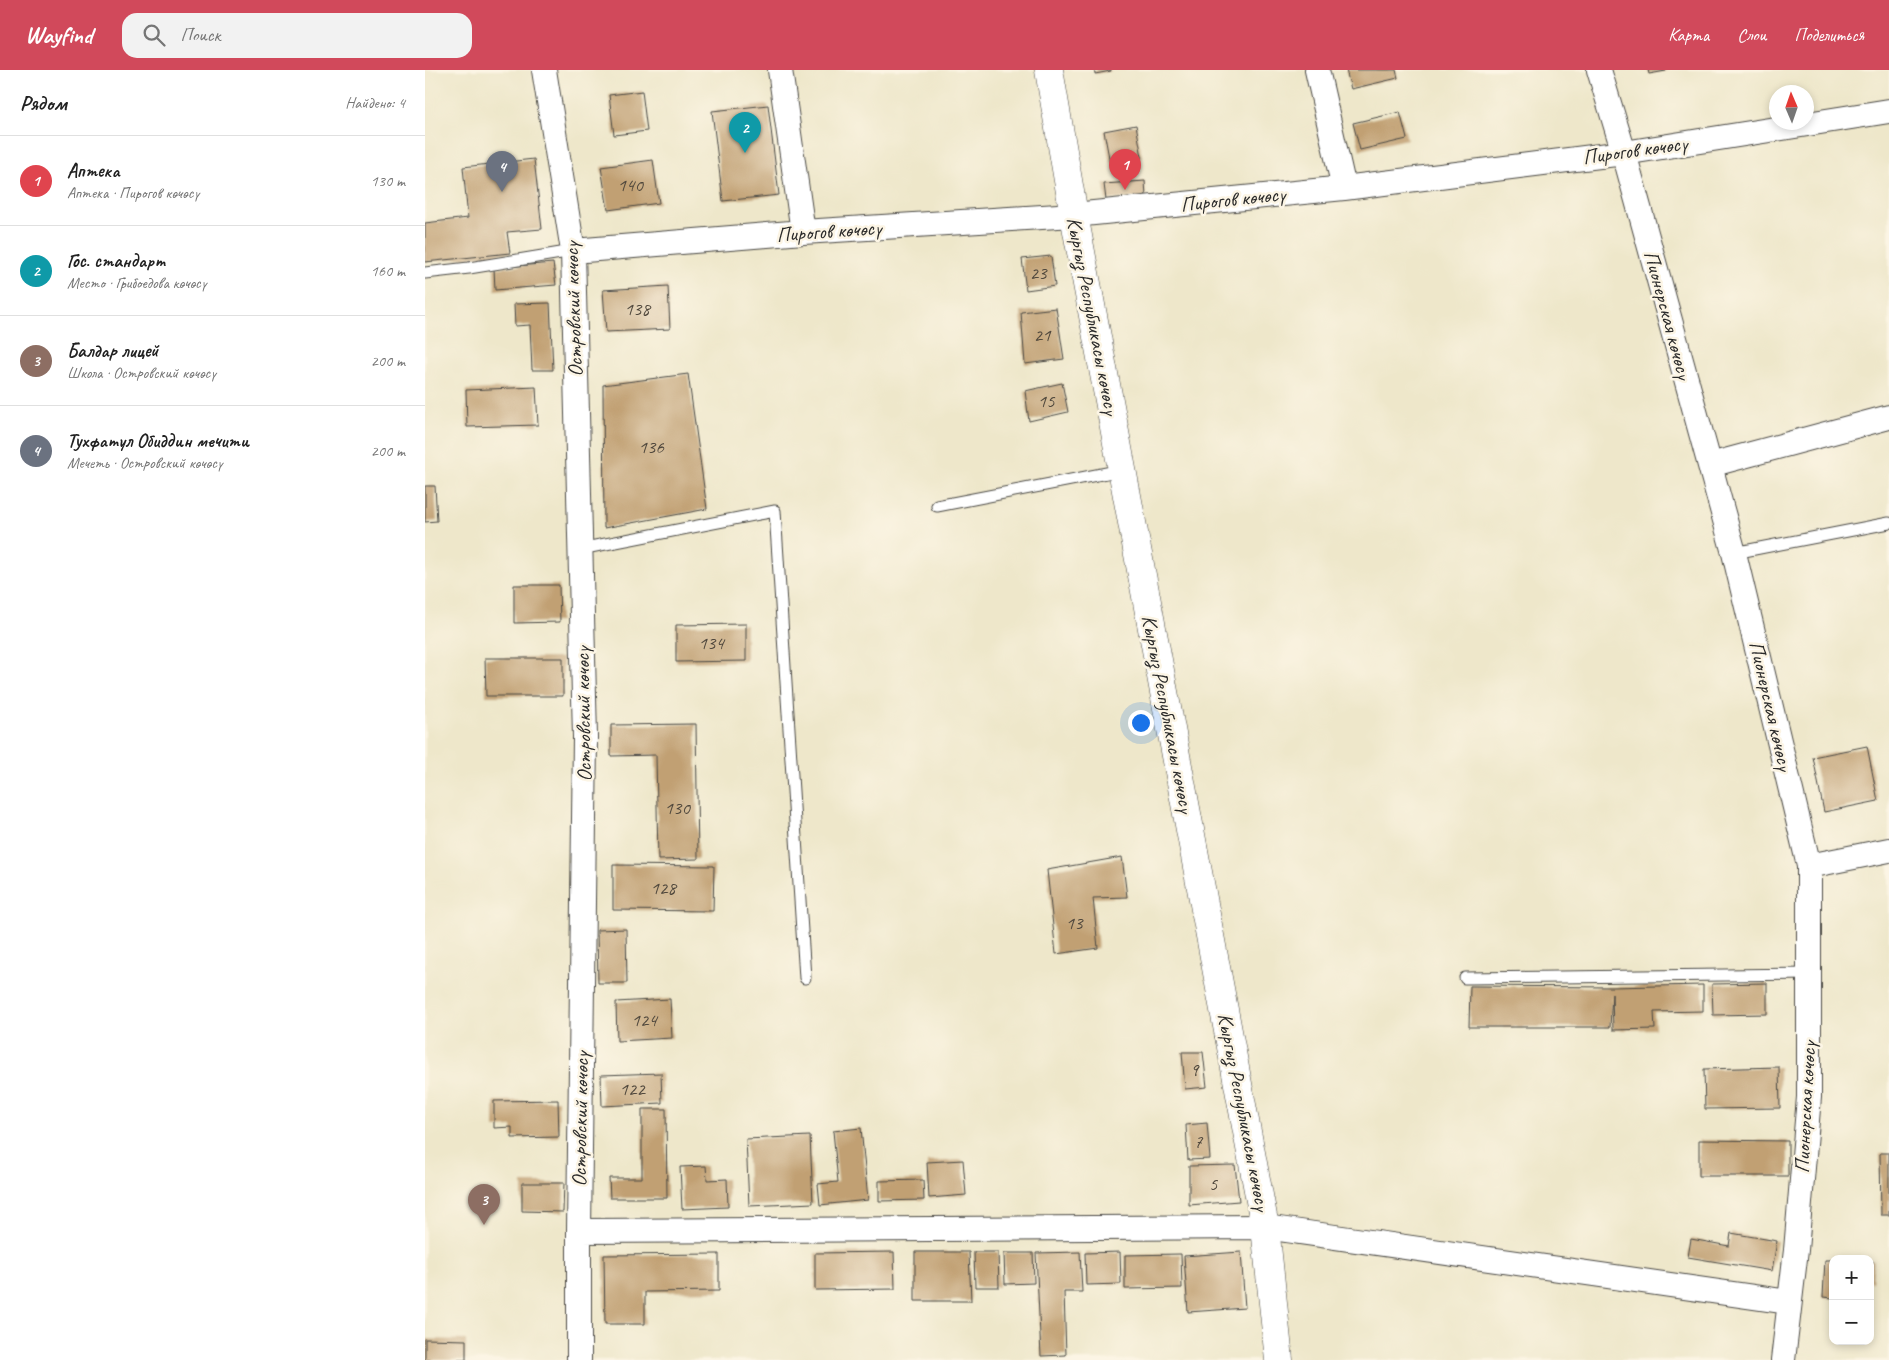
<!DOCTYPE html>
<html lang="ru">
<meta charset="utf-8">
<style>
:root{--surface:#fff;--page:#f2f2f2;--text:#222;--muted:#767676;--line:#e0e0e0;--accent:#d1495b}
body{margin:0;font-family:Caveat,sans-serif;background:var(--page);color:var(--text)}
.controls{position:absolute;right:15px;bottom:15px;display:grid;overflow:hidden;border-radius:10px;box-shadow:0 2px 8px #0003}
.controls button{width:45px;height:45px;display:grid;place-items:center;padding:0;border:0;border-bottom:1px solid var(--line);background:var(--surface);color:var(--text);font:25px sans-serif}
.compass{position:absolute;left:1344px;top:15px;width:45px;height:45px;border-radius:50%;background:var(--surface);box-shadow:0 2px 8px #0003;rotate:358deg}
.you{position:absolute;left:715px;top:652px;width:18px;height:18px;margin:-12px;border:4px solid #fff;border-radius:50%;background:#1a73e8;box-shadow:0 0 0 8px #1a73e833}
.badge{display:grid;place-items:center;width:32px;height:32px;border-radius:50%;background:var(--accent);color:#fff;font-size:16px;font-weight:700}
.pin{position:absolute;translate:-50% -41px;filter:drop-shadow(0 1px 2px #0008)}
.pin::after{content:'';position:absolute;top:26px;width:18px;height:15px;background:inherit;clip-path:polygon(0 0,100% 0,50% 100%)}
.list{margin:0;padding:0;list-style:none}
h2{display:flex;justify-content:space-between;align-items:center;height:65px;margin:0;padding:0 20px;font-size:21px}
h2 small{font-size:16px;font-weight:400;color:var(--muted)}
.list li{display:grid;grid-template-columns:32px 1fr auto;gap:15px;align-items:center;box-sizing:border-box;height:90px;padding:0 20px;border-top:1px solid var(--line)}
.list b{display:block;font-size:19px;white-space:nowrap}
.list p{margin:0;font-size:16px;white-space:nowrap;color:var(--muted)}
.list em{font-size:16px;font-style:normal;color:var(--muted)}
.icon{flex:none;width:28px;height:28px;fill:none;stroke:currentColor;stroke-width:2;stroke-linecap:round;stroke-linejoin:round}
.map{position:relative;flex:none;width:1464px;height:1290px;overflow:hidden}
header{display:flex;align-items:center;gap:30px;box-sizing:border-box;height:70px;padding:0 25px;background:var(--accent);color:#fff}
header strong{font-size:24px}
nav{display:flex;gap:28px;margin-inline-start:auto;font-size:18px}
.search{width:350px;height:45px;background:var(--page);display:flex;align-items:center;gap:12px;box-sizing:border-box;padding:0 18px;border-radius:15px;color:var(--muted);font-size:19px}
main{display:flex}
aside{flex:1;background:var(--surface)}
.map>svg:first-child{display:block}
.building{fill:#c1a073}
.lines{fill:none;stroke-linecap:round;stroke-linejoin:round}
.lane-casing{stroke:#484743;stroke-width:13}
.street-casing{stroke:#484743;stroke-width:26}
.secondary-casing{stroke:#484743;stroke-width:29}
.lane{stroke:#fff;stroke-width:11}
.street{stroke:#fff;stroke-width:24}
.secondary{stroke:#fff;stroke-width:28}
.labels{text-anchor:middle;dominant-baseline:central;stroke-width:5;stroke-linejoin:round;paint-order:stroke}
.number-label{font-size:19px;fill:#50483d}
.street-label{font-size:21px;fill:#2b2b2b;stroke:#fcf5e5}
</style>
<header>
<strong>Wayfind</strong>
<div class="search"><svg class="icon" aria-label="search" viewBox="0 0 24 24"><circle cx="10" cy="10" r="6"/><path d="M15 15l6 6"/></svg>Поиск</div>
<nav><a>Карта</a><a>Слои</a><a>Поделиться</a></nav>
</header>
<main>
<aside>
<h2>Рядом<small>Найдено: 4</small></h2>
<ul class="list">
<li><span class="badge" style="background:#e0444e">1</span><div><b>Аптека</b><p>Аптека · Пирогов көчөсү</p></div><em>130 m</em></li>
<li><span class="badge" style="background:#0f9aa8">2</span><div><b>Гос. стандарт</b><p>Место · Грибоедова көчөсү</p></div><em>160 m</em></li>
<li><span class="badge" style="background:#8d6e63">3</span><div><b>Балдар лицей</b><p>Школа · Островский көчөсү</p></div><em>200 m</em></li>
<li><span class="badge" style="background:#6b7280">4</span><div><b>Тухфатул Обиддин мечити</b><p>Мечеть · Островский көчөсү</p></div><em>200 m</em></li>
</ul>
</aside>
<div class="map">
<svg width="1464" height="1290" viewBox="0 0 1464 1290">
<rect width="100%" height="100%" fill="#fcf5e5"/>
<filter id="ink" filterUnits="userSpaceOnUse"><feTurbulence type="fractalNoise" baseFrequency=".02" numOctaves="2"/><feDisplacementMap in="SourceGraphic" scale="10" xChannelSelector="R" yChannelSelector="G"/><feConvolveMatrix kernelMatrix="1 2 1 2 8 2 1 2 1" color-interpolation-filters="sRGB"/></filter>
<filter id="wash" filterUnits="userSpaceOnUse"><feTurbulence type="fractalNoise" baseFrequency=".0096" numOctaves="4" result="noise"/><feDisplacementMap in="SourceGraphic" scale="20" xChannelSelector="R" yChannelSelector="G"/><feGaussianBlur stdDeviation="1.12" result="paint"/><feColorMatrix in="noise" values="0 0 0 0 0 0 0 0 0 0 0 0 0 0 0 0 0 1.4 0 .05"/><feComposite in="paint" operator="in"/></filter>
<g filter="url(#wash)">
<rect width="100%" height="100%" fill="#eee7ca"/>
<g id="blocks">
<path class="building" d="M670 0H686V1L670 4Z
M921 0H971L973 8 926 19Z
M1223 0H1241V1L1224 4Z
M217 21 222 61 189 65 184 25Z
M343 35 354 125 298 131 287 41Z
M975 42 982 69 935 80 928 53Z
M711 55 717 87 685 93 679 61Z
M109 89 117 159 82 162 85 183 0 192V153L43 148 38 97Z
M228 90 234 133 183 140 176 97Z
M720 111 721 127 681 130 679 114Z
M626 186 630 216 601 220 597 189Z
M128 193 131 215 70 220 69 198Z
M243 216 245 259 181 262 178 220Z
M125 233 128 300H107L105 255 90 256 89 234Z
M631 238 639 289 600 294 596 242Z
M263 304 282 439 179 458 178 315Z
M637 313 643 342 604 351 600 321Z
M111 317 113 355 42 357 41 320Z
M0 416H10L12 451 0 452Z
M89 515H134L135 552 89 553Z
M321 554V591L251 592V555Z
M60 588H138V626H61Z
M271 654 273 789 233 790 231 685 186 686V655Z
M1442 676 1453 731 1399 742 1388 687Z
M697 787 702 827 668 828 673 878 631 884 622 800Z
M188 795 289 796 288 841 188 840Z
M201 859 202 913H173L172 860Z
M1342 913V944L1288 945 1287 914Z
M1278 915V941L1229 942 1230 959 1188 960 1187 924 1185 957H1044L1045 916 1187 917Z
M245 929 247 968 192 971 191 932Z
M757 982H778L782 1017 760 1019Z
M1354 997 1355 1038 1280 1039 1279 999Z
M236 1003 237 1033 177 1036 176 1005Z
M133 1030 134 1067 87 1068V1057L69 1058V1031Z
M217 1039H241L242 1128H185L184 1108H217Z
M782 1053 785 1089 763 1090 761 1055Z
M436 1058 443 1130 395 1135 393 1114 413 1112 408 1061Z
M385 1066 388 1133 324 1136 321 1069Z
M1274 1070 1363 1071V1106H1274Z
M1455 1083H1464V1145H1456Z
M538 1090 541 1125 504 1128 502 1092Z
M810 1095 814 1131 764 1135V1096Z
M281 1096 282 1110 302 1109 303 1137 257 1139 255 1097Z
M498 1110 499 1130 454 1131V1111Z
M97 1113H139L138 1142 97 1141Z
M1306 1163 1352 1171 1347 1201 1263 1187 1266 1169 1304 1176Z
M469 1182 470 1219 390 1220V1183Z
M490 1182H544L546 1231H490Z
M549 1182H573L574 1217H550Z
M655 1182 657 1222H639L641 1285 616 1286 611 1183Z
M695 1182 696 1214 661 1215 660 1183Z
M816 1182 820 1238 763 1242 759 1186Z
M579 1183H608L609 1213 580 1214Z
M294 1184V1221L220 1222V1254H180L179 1185Z
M756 1184 757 1218 700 1219V1185Z
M1400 1190H1408V1228L1398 1227Z
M1445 1191H1448L1447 1212H1445Z
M0 1269 41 1270V1290H0Z"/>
</g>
</g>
<g filter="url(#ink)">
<use href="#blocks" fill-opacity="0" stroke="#484743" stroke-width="1"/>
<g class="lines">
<g class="lane-casing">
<path id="lane" d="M0 203 44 198 148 181
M512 436 697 400
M155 479 350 441 380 908
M1309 483 1464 453
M1040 908 1384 904"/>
</g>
<g class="street-casing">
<path id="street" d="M119 0 148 181 160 667 154 1161V1290
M355 0 378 162
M892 0 919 118
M1174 0 1199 83 1309 483 1384 796V1027L1371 1180 1358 1290
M148 181 378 162 649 145 919 118 1199 83 1464 41
M1285 395 1464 347
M1384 796 1464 780
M154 1161 840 1157 1364 1232"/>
</g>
<g class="secondary-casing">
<path id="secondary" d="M624 0 649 145 840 1157 854 1290"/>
</g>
<use href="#lane" class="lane"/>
<use href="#street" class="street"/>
<use href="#secondary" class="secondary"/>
</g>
</g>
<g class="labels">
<g class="number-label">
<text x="205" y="115">140</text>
<text x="613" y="203">23</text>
<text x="212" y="239">138</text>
<text x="617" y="265">21</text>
<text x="621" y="331">15</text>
<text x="226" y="377">136</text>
<text x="286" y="573">134</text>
<text x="252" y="738">130</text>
<text x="238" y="818">128</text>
<text x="649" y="853">13</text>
<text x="219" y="950">124</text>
<text x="769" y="1000">9</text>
<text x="207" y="1019">122</text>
<text x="773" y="1072">7</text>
<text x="788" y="1114">5</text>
</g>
<g class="street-label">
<text transform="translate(1210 80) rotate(-8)">Пирогов көчөсү</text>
<text transform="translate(808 129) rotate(-6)">Пирогов көчөсү</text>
<text transform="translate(404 161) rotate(-4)">Пирогов көчөсү</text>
<text transform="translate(148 239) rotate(-92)">Островский көчөсү</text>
<text transform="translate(1243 245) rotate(75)">Пионерская көчөсү</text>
<text transform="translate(668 246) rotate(79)">Кыргыз Республикасы көчөсү</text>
<text transform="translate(1346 636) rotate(77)">Пионерская көчөсү</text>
<text transform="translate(158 644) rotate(-91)">Островский көчөсү</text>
<text transform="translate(743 644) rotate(79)">Кыргыз Республикасы көчөсү</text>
<text transform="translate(1380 1037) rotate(-87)">Пионерская көчөсү</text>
<text transform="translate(819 1042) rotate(79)">Кыргыз Республикасы көчөсү</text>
<text transform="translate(155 1049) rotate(-89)">Островский көчөсү</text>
</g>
</g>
</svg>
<div class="controls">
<button>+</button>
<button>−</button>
</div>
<svg class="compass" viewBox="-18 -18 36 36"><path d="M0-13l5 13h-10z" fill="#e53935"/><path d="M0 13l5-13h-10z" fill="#767676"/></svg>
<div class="you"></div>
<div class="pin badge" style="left:700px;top:120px;background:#e0444e">1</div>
<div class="pin badge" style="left:320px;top:83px;background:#0f9aa8">2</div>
<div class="pin badge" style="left:59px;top:1155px;background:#8d6e63">3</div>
<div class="pin badge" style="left:77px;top:122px;background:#6b7280">4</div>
</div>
</main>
